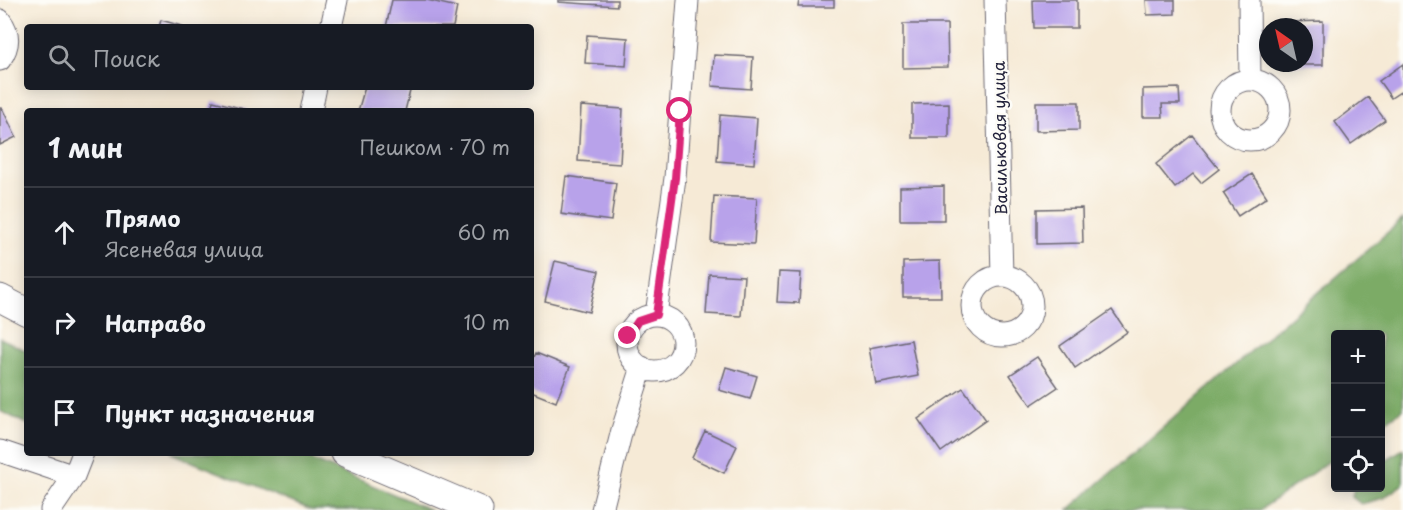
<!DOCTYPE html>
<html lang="ru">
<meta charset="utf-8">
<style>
:root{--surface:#171b24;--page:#242831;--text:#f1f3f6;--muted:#9ea1a6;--line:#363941}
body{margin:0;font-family:"Playpen Sans",sans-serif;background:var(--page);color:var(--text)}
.controls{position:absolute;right:18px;bottom:18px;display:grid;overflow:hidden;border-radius:6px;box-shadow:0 3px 15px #0003}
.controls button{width:54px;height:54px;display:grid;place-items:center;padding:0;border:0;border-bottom:2px solid var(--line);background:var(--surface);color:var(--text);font:30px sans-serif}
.compass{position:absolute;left:1259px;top:18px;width:54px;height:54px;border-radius:50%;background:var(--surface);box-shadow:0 3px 15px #0003;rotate:326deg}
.stop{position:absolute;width:18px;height:18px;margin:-14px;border:4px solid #db2777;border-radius:50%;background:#fff}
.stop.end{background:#db2777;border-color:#fff;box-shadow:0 2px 6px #0008}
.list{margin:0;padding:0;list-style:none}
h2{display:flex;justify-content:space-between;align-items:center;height:78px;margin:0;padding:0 24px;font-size:26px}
h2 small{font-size:20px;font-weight:400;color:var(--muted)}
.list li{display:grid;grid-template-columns:39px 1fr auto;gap:18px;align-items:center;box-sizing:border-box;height:90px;padding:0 24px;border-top:2px solid var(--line)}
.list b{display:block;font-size:22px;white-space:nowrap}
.list p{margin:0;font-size:20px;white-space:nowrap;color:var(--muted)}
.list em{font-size:20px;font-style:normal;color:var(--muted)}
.icon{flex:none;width:33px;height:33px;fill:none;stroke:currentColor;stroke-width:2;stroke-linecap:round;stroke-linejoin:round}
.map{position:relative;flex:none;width:1403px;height:510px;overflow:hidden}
.search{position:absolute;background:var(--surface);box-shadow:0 3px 15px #0003;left:24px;top:24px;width:510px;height:66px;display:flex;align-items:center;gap:15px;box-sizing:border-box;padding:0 21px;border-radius:6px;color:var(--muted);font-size:22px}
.panel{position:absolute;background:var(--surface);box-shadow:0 3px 15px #0003;left:24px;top:108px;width:510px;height:348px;border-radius:6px}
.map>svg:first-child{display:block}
.forest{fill:#7cab66;stroke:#4f6650;stroke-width:1.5}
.building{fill:#b8a2ea}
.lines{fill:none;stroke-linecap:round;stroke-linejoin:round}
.minor-casing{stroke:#6c6871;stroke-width:23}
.tertiary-casing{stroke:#6c6871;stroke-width:29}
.minor{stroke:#fff;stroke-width:21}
.tertiary{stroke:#fff;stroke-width:27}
.route{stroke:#db2777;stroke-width:8}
.labels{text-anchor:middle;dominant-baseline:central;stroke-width:5;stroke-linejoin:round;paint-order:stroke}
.street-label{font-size:16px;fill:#22223b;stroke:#fdfcf7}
</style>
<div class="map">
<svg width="1403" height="510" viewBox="0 0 1403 510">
<rect width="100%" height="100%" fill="#fdfcf7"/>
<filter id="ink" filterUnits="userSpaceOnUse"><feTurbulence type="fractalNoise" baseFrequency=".0167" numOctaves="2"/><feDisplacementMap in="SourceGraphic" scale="12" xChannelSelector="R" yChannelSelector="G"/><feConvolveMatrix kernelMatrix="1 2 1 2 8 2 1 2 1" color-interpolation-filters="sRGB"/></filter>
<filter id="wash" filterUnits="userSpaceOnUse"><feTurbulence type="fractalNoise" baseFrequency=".008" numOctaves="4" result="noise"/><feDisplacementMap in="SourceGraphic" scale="24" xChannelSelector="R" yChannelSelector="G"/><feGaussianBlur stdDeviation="1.35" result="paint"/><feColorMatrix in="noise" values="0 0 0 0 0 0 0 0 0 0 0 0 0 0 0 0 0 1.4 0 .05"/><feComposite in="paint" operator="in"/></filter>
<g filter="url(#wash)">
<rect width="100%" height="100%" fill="#f6ead6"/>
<path class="forest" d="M1403 219V409L1381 425 1380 334H1336L1335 457 1260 510H1068Z
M0 338 27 351V424L0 411Z
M1403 449V484L1383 498 1361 504 1352 497 1354 488H1380L1381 463Z
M171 453H296L431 510H311Z"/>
<g id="blocks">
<path class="building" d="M392 0H427L457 7 453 27H386Z
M558 0H617V6L558 2Z
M799 0H834V7H798Z
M1033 0H1077V28H1034Z
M1146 0H1175V14L1147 15Z
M161 20 182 26V27H159Z
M1323 21V65H1290V63H1304V27H1290V22Z
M903 24H947L948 67 903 68Z
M587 35 628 38 626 66 585 63Z
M714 55 753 57 751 89 712 86Z
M1403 64V90L1391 98 1379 81Z
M365 87H411L405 111H358Z
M1179 88 1180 104H1162L1163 117H1143V89Z
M1368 97 1385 120 1351 144 1335 122Z
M213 101 248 110V111H210Z
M1036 102H1079V130L1036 131Z
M949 103V138H912V104Z
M581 106 623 109 620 164 578 161Z
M0 108H2L16 137 0 145Z
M720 115 757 118 754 164 717 161Z
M1192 135 1219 169 1201 183 1193 174 1175 188 1156 164Z
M1252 174 1267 197 1238 216 1223 193Z
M566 176 616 183 611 221 561 214Z
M944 186V220H900V187Z
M714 196 757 198 754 244 711 242Z
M1082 208 1083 243 1037 244V209Z
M555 261 599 271 589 312 545 301Z
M940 261 941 297H903V262Z
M779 272 801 273 799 303 777 302Z
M709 274 744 276 741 316 706 314Z
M1112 310 1127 332 1075 368 1060 346Z
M911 340 918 376 876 384 869 348Z
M536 353 570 367 556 402 531 392V364Z
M1037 357 1058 387 1031 405 1010 375Z
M726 367 757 376 750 399 719 390Z
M963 388 986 420 941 452 918 419Z
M705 431 737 446 724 473 692 458Z"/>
</g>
</g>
<g filter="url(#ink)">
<use href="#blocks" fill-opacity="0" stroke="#6c6871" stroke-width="1.5"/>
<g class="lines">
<g class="minor-casing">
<path id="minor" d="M995 0 1002 276
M1249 0 1250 80
M0 20C10 33 10 46 0 60
M331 27 337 0
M1220 110a30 30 0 1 1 60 0a30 30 0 1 1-60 0Z
M311 111 316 87
M972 306a30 30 0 1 1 60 0a30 30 0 1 1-60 0Z
M656 315 675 178 688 0
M627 343a28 28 0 1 1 56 0a28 28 0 1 1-56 0Z
M0 451 74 476
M51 510 74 476 83 453
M602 510 622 430 642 367"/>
</g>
<g class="tertiary-casing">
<path id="tertiary" d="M0 298 27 312
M345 453 479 510"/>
</g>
<use href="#minor" class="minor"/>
<use href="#tertiary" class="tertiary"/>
</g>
</g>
<g class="lines" filter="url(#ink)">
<path class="route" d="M628 336 638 321 656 315 675 178 680 111"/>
</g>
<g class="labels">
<g class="street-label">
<text transform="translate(999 138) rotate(-91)">Васильковая улица</text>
</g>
</g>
</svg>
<div class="controls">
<button>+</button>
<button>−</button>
<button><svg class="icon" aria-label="locate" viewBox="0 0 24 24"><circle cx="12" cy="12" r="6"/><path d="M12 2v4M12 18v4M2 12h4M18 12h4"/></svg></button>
</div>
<svg class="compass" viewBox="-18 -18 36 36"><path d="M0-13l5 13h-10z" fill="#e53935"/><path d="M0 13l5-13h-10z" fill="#9ea1a6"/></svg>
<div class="stop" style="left:680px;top:111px"></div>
<div class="stop end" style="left:628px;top:336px"></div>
<div class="search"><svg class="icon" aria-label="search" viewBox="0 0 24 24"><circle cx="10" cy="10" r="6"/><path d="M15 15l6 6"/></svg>Поиск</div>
<section class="panel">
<h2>1 мин<small>Пешком · 70 m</small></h2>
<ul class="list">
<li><svg class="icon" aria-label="ahead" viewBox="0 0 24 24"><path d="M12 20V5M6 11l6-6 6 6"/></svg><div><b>Прямо</b><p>Ясеневая улица</p></div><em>60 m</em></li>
<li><svg class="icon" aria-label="right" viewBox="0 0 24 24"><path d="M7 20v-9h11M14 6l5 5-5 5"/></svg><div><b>Направо</b></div><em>10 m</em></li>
<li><svg class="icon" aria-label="arrive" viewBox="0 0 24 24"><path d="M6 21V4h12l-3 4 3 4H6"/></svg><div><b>Пункт назначения</b></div></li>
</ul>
</section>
</div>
